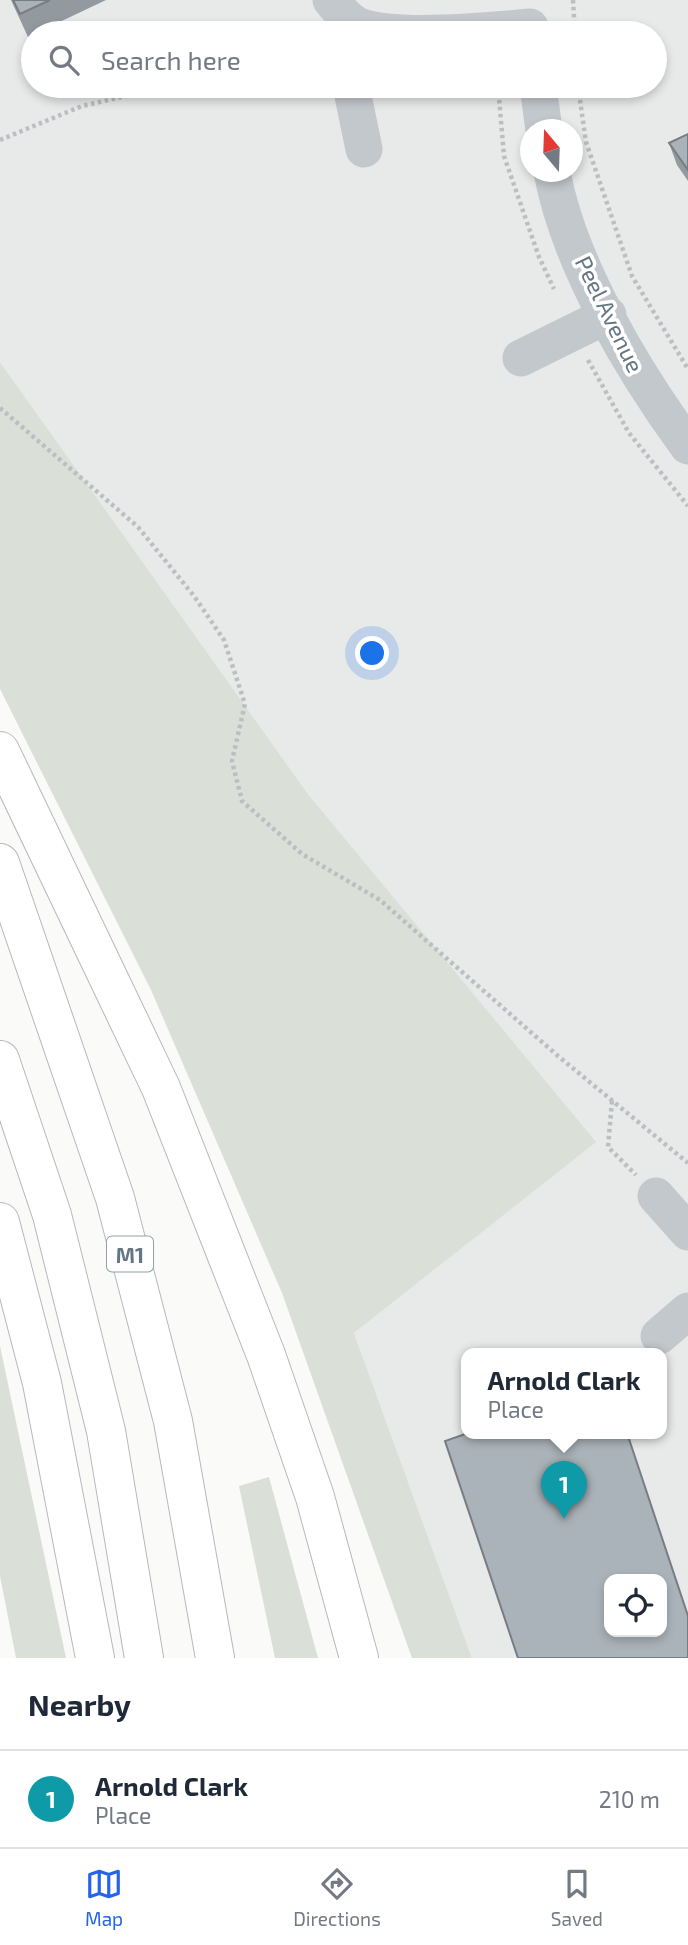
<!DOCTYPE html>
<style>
:root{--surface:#fff;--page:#f6f6f7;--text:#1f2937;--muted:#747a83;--line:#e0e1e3;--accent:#2563eb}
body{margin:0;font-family:"Exo 2",sans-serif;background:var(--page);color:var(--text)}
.controls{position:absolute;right:21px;bottom:21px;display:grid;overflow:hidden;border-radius:14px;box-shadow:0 4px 10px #0003}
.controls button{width:63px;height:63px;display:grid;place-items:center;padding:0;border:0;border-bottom:2px solid var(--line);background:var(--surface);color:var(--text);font:35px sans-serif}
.compass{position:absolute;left:520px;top:119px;width:63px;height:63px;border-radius:50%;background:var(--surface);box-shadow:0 4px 10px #0003;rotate:341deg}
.you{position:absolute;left:373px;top:654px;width:24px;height:24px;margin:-18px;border:5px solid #fff;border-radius:50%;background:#1a73e8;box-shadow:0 0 0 10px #1a73e833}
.badge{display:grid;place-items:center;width:46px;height:46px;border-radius:50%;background:var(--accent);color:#fff;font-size:23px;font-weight:700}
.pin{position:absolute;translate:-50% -58px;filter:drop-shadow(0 2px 4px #0008)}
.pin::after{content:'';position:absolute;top:37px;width:24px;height:21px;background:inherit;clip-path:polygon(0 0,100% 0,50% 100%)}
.popup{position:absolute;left:461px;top:1348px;width:206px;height:91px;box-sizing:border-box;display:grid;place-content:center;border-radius:14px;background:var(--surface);filter:drop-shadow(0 2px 5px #0005);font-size:23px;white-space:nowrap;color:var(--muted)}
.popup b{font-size:26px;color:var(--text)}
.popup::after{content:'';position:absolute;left:50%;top:100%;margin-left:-14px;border:14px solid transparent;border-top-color:var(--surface)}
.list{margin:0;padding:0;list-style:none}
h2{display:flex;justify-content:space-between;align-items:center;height:91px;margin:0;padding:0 28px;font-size:30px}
h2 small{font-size:23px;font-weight:400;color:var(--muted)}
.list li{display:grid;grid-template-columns:46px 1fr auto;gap:21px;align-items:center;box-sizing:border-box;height:98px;padding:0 28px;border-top:2px solid var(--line)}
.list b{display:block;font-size:26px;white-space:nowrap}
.list p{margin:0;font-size:23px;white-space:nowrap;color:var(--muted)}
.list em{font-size:23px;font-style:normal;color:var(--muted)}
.icon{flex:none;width:38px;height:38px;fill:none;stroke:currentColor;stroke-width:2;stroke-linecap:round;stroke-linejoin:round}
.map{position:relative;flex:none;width:688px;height:1658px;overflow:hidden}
.search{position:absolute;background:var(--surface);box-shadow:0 4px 10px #0003;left:21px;right:21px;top:21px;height:77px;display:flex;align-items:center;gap:18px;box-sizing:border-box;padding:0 24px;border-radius:38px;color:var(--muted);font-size:26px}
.sheet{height:189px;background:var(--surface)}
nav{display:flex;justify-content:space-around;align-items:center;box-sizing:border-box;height:98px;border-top:2px solid var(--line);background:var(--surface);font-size:19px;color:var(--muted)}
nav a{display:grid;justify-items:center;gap:4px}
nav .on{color:var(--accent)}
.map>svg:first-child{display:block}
.built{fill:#e8e9e9;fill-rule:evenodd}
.green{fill:#dadfd7}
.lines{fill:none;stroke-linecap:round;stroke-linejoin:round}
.highway-casing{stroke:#b4b9bd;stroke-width:40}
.path{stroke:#bbbfc2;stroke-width:4.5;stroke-dasharray:3.5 3.5;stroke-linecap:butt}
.minor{stroke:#c3c8cc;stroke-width:37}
.highway{stroke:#fff;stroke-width:38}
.wall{fill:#929a9f}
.building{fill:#aab3b9;stroke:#777d82;stroke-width:2;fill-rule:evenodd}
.labels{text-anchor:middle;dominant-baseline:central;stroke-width:7;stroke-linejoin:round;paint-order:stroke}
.shield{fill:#fff;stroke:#939fa8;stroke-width:2}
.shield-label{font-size:21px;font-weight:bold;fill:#657683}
.street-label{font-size:23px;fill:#657683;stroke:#fff}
</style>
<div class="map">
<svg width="688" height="1658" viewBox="0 0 688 1658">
<rect width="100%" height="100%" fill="#fafaf8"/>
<path class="built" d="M0 0H688V1658H472L354 1333 595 1142 308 794 0 362ZM33 33H655V86H33ZM530 130H572V172H530ZM466 1353H662V1433H466ZM609 1579H662V1632H609Z"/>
<path class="green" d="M0 362 308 794 596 1142 354 1333 472 1658H412L282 1293 151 990 0 689Z
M0 1346 66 1658H16L0 1576Z
M269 1477 318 1658H275L239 1486Z"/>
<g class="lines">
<g class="highway-casing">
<path id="highway" d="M0 751 161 1088 266 1355 315 1497 359 1658
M0 863 115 1198 173 1421 215 1658
M0 1060 52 1215 106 1431 144 1658
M0 1222 42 1383 95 1658"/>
</g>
<path class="path" d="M573 0 575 33
M498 86 504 156 539 257 554 289
M578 86 586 142 632 276 688 369
M0 140 82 106 171 86
M588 360 629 433 688 506
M0 408 138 527 194 596 224 640 245 704 232 761 242 801 302 854 380 900 558 1056 688 1163
M612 1101 608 1147 636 1175"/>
<path class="minor" d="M331 0C338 9 348 21 359 26 396 40 489 31 530 27
M351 86 364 149
M538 86 544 130
M552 172C569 264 633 371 688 446
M521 358 608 315
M656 1196 688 1232
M659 1336 688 1311"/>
<use href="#highway" class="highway"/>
</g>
<path class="wall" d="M11 0H106L28 37Z
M688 134V181L677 165 669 143Z"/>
<path class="building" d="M13 0H50L20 14Z
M688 134V170L669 143Z
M468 1433H627L688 1616V1658H518L445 1441ZM609 1579H662V1632H609Z"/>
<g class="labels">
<rect class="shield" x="107" y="1236.5" width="46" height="35" rx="5"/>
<g class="shield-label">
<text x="130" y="1254">M1</text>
</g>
<g class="street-label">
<text transform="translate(610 314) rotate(64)">Peel Avenue</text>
</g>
</g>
</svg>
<div class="controls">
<button><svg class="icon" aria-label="locate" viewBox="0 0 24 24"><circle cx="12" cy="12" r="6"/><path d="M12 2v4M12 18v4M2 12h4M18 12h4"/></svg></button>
</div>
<svg class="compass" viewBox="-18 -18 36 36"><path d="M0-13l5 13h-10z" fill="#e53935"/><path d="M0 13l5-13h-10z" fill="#747a83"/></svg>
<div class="you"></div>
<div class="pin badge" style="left:564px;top:1519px;background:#0f9aa8">1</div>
<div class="popup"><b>Arnold Clark</b>Place</div>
<div class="search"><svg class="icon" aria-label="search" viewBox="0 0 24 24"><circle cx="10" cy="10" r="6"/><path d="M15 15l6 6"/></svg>Search here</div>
</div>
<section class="sheet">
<h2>Nearby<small></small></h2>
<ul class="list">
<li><span class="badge" style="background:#0f9aa8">1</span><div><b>Arnold Clark</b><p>Place</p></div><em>210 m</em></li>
</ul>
</section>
<nav>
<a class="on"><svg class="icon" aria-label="map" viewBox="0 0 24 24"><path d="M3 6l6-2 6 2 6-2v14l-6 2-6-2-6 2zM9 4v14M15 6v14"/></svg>Map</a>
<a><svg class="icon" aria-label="directions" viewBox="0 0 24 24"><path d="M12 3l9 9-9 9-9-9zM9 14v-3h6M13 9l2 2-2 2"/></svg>Directions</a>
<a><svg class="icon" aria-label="saved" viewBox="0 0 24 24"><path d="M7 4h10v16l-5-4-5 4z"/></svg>Saved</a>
</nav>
